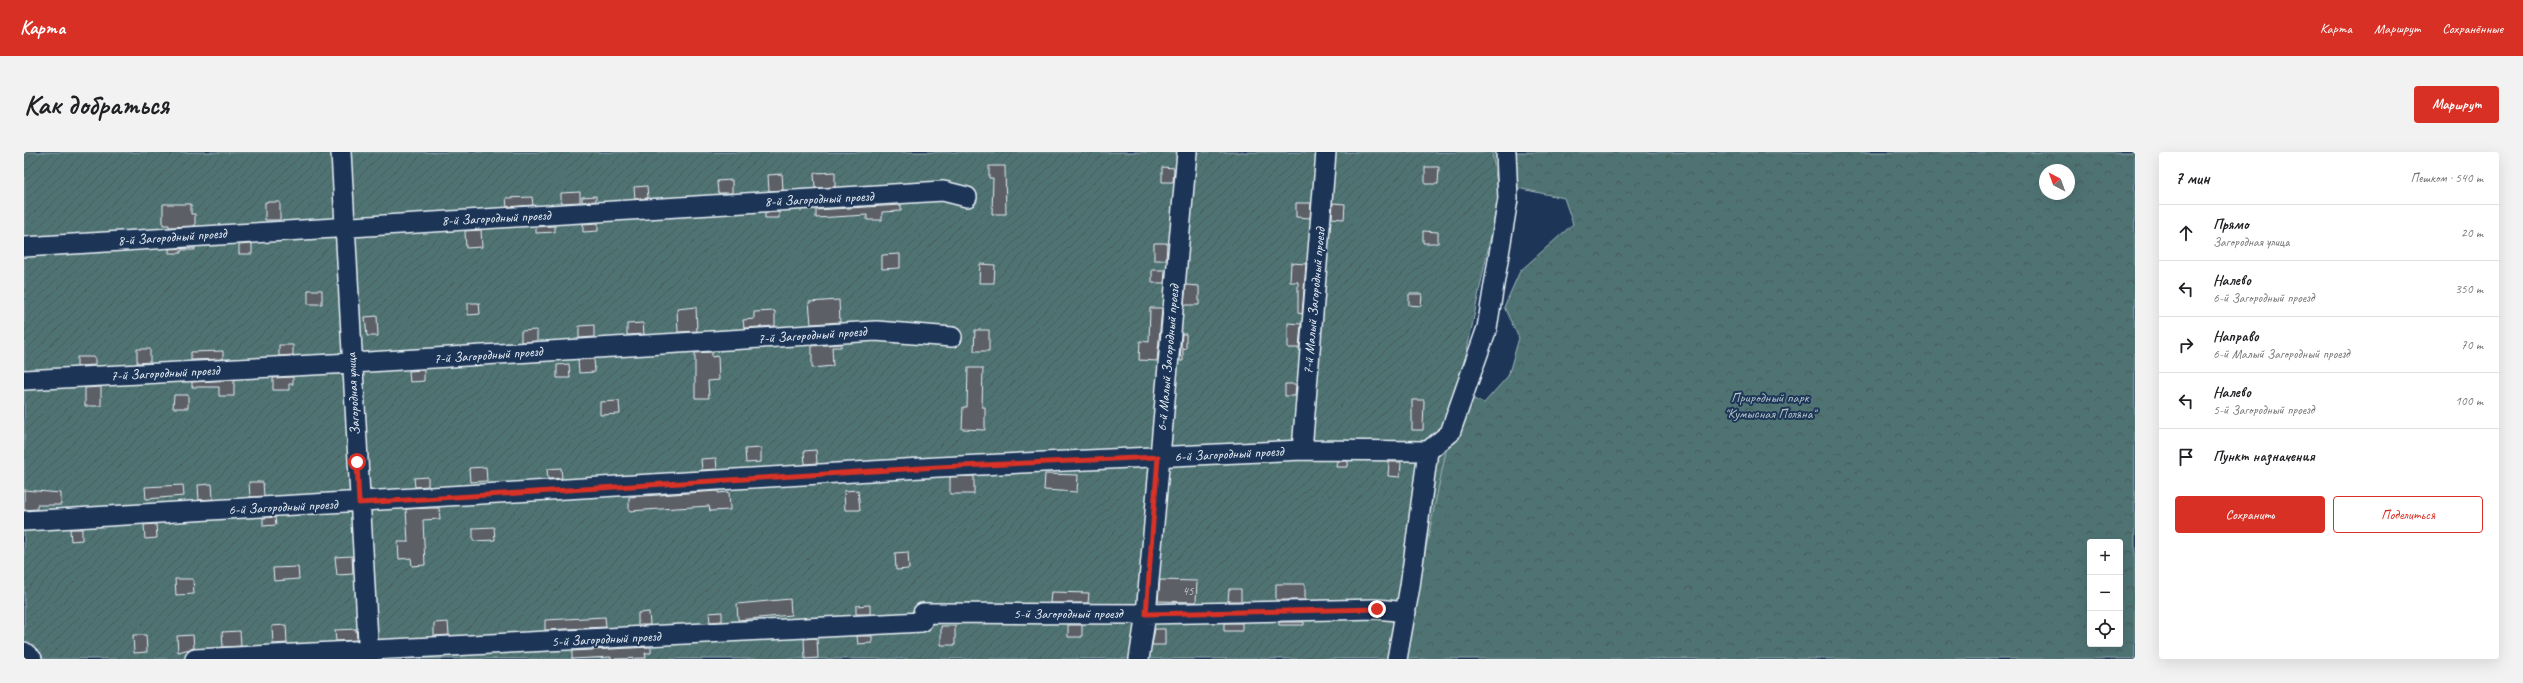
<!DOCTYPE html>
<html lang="ru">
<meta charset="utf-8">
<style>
:root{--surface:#fff;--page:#f2f2f2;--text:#202124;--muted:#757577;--line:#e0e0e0;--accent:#d93025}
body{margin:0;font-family:Caveat,sans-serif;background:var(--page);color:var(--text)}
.controls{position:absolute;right:12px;bottom:12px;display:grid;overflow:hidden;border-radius:4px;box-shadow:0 4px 16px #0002}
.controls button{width:36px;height:36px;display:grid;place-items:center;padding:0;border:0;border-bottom:1px solid var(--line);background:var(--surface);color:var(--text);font:20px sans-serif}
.compass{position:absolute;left:2015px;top:12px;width:36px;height:36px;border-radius:50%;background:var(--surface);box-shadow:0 4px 16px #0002;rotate:319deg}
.stop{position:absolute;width:12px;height:12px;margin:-9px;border:3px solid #d93025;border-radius:50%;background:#fff}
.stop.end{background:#d93025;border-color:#fff;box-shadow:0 1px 4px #0008}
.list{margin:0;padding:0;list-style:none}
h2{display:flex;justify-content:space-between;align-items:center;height:52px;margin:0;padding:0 16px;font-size:17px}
h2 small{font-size:13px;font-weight:400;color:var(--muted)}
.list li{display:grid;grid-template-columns:26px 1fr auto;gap:12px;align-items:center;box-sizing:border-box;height:56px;padding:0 16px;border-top:1px solid var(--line)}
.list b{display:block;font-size:15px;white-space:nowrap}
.list p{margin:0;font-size:13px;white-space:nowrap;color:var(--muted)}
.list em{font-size:13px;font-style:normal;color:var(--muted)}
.actions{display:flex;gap:8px;padding:12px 16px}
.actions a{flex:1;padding:9px 0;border:1px solid var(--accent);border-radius:4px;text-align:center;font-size:14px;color:var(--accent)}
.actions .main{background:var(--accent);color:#fff}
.icon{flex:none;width:22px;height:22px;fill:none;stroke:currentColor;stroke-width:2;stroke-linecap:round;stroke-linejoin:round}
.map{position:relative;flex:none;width:2111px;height:507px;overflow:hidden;border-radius:4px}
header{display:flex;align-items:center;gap:24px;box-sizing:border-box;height:56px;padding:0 20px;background:var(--accent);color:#fff}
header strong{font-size:19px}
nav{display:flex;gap:22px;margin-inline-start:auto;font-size:14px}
.intro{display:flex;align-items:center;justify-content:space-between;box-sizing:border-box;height:96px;padding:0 24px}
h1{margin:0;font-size:28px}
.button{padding:10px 18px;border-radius:4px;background:var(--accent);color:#fff;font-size:14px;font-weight:700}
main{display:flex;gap:24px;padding:0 24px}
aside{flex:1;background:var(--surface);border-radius:4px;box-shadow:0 4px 16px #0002}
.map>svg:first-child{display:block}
.forest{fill:url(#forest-crowns);stroke:#9cb2b6;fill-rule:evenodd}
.garden{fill:url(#garden-furrows);stroke:#9cb2b6}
.building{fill:#5c5f66;stroke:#e8f1f8}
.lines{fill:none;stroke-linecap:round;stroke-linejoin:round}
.minor-casing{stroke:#e8f1f8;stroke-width:22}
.minor{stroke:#1d3557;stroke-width:19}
.route{stroke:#d93025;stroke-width:5}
.labels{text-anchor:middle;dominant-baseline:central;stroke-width:4;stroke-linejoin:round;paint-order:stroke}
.number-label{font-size:12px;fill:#c5ccd4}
.street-label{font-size:14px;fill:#e8f1f8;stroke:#1d3557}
.park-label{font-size:14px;fill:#b3c5c9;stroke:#1d3557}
</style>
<header>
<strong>Карта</strong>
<nav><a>Карта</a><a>Маршрут</a><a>Сохранённые</a></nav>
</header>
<div class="intro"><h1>Как добраться</h1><a class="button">Маршрут</a></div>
<main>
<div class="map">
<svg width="2111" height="507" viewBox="0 0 2111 507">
<defs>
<pattern id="forest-crowns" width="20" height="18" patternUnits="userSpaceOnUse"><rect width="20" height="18" fill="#507373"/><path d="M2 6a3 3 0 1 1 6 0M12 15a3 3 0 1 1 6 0" fill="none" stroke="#4a5b5c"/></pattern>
<pattern id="garden-furrows" width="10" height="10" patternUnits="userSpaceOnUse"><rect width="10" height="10" fill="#507373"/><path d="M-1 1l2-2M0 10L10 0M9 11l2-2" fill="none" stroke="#4a5b5c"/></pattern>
</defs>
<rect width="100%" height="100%" fill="#1d3557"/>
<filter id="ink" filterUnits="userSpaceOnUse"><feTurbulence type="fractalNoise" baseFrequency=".025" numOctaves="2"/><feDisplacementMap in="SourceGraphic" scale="8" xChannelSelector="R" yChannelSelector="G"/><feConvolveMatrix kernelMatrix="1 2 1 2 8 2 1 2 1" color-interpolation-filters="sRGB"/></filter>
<g filter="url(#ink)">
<path class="forest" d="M1459 0H2111V507H1381L1420 236 1460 251 1484 224 1495 186 1480 155 1496 119 1549 72 1540 46 1465 30ZM2021 18H2045V42H2021ZM2066 390H2096V492H2066Z"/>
<path class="garden" d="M0 0H1468L1475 44 1388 463 1381 507H0Z"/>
<path class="building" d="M965 14H981L982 62H968L969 26H965Z
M1138 15 1150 16 1149 30H1138Z
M1401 15H1415L1414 32H1401Z
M811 20V35L791 36 790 21Z
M758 22 759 38 745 39 744 23Z
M708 28V41H694L693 29Z
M623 34 624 46 611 47 610 35Z
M556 40V50L537 51V41Z
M572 44V49L558 50V45Z
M508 45 509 53 483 55 482 46Z
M241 50H256V68H241Z
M1272 51H1287L1286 66 1272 65Z
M1309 51 1321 52 1320 67 1308 66Z
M139 52H167V62H171V74L145 75V73H139Z
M877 53V59L858 60V68H843V63L792 66V58Z
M755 60V66H741V61Z
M574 71V79L559 80V72Z
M531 74V80L512 81V75Z
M457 78 458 95 442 96 441 79Z
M1399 79 1414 80V91H1399Z
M1130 91H1143L1142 108H1130Z
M228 92V102H215V93Z
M171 96V98H157V101H145V97Z
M876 102V116L858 117V103Z
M1267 111 1282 112 1278 162 1274 161V130H1266Z
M956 112 971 113 970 131H955Z
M1128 118H1141L1140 131H1128Z
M1162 133 1175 134V153H1160Z
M284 138H298V152H284Z
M1385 142H1398L1397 154 1385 153Z
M815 148 816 170 787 172 785 150Z
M444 151H455L456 162 444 163Z
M672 155 673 179 654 180 653 157Z
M1126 156H1138L1133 209 1115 208 1116 189 1125 190Z
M751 159V174L720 176 719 168 730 167V160Z
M353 164 354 184H343L341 165Z
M619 171 620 182 603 183V172Z
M1264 171 1277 172 1275 196H1264Z
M570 173V185L555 186V174Z
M513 178V189L497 190V179Z
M951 178H965V199H950Z
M1158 182H1162V197L1159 196V209H1156Z
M817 192V195H808L809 214 788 216V194Z
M255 193H269V203L255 204Z
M113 197H126V210L113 211Z
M199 199V207L167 208V200Z
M688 200V205L694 204 695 228 684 229 685 246H671V201Z
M53 205H71V213L53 214Z
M570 207 571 220 555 221 554 208Z
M545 212 546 226H533V213Z
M944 216H959L958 255H961V278L938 277 939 255H943Z
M400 218V229L386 230 385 219Z
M269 225V232H265V238H249V226Z
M210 228V244H195V235H168V230Z
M1261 232H1272L1271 244H1261Z
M77 235V254H61V236Z
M150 243H164V256H149Z
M1388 248H1400L1399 278H1388Z
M595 249 596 262 576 263V250Z
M737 296V310L722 311 721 297Z
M792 298 793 311 781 312 780 299Z
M692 306 693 317 678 318 677 307Z
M1313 309H1324V315H1312Z
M1365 310H1377L1376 325 1364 324Z
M462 315 463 329 446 330 445 316Z
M537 316 538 326 524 327 523 317Z
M1021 322 1054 323 1053 340 1020 338Z
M950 324V342H926V325Z
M404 325V334L391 335 390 326Z
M225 330H239L240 344 226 345Z
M188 332 189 347 175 348 174 333Z
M159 333 160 344 122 347 121 335Z
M0 338 37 341V353H13V357L0 358Z
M834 338 836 358H821L820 339Z
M694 339V341L705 340 706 358 686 359 685 354 605 359V345Z
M406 356H415L416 367 399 368 401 413 388 414 387 406 375 407 374 390H384L382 357Z
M251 365 252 373 239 374V366Z
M132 372 133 386 121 387 120 373Z
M470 375 471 388 449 389V376Z
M46 377H58V388L47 389Z
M884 400 885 417 872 418 871 401Z
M328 404 329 422 313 423 311 405Z
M274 415 275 427 250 429 249 416Z
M151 427H169L170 442 152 443Z
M1136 428 1173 429 1172 450 1134 449Z
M1252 432H1281V448H1252Z
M1205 437H1217V449H1204Z
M1027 440 1065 441 1064 451H1026Z
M766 447 767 463 714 468 713 452Z
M846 453V462H832V454Z
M625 460 626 473H614V461Z
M698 460V469L686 470 685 461Z
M581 465 582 475 521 478V468Z
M424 470 425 483 410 484V471Z
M1255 470H1280V473H1255Z
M1200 471H1218V479H1200Z
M262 473 263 491 249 492 248 474Z
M1044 473H1058V485H1044Z
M917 474H931V493H917Z
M332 477 333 488 312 489 311 478Z
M1131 477H1141V493H1128Z
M216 479 217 494 199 495 198 480Z
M109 483H122L123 500 110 501Z
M169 483 170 496 154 500 153 484Z
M833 484H848V491L834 492Z
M793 486 794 506 781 507 780 487Z
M627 495V501H621L622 506 587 507V505L548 507V499Z"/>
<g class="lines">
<g class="minor-casing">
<path id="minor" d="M317 0 345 507
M0 95 919 39 943 45
M0 228 328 211 852 179 928 185
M1278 298 1302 0
M1404 299 1426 281 1463 176 1484 47 1482 0
M0 369 914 315 1278 298 1404 299
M899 461 1122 462 1353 457 1382 460
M0 500 8 507
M171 507 898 470
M1115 507 1122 462 1163 0
M1373 507 1386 434 1404 299"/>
</g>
<use href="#minor" class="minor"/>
</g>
</g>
<g class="lines" filter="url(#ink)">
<path class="route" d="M333 310 335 351 914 315 1134 305 1122 462 1353 457"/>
</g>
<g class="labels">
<g class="number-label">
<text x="1164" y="439">45</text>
</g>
<g class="street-label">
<text transform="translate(795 47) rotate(-3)">8-й Загородный проезд</text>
<text transform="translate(472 66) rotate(-3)">8-й Загородный проезд</text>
<text transform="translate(148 85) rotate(-4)">8-й Загородный проезд</text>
<text transform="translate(1290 149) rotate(-85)">7-й Малый Загородный проезд</text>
<text transform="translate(788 183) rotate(-4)">7-й Загородный проезд</text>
<text transform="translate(464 203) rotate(-4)">7-й Загородный проезд</text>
<text transform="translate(1144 206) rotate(-85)">6-й Малый Загородный проезд</text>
<text transform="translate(141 221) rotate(-3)">7-й Загородный проезд</text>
<text transform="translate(329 242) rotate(-93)">Загородная улица</text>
<text transform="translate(1205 302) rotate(-3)">6-й Загородный проезд</text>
<text transform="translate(259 355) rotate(-3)">6-й Загородный проезд</text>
<text x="1044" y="461">5-й Загородный проезд</text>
<text transform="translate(582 487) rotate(-3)">5-й Загородный проезд</text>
</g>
<g class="park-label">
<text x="1746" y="245">Природный парк<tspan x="1746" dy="16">"Кумысная Поляна"</tspan></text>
</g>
</g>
</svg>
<div class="controls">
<button>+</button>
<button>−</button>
<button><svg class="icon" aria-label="locate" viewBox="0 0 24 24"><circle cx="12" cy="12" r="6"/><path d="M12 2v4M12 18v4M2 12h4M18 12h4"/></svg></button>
</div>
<svg class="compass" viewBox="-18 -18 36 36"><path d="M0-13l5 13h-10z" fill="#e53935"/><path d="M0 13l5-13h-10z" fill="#757577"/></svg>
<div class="stop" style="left:333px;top:310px"></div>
<div class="stop end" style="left:1353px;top:457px"></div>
</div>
<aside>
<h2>7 мин<small>Пешком · 540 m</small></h2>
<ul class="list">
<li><svg class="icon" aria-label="ahead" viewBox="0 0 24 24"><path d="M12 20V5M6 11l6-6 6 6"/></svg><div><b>Прямо</b><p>Загородная улица</p></div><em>20 m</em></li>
<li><svg class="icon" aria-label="left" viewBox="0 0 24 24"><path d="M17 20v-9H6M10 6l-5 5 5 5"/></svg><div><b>Налево</b><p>6-й Загородный проезд</p></div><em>350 m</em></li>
<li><svg class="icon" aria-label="right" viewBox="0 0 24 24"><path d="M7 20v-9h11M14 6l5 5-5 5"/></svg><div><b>Направо</b><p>6-й Малый Загородный проезд</p></div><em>70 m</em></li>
<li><svg class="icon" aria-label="left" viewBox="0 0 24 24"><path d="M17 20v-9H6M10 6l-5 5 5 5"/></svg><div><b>Налево</b><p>5-й Загородный проезд</p></div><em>100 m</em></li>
<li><svg class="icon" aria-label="arrive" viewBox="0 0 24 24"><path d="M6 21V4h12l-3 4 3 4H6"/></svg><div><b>Пункт назначения</b></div></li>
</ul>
<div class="actions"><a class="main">Сохранить</a><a>Поделиться</a></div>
</aside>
</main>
